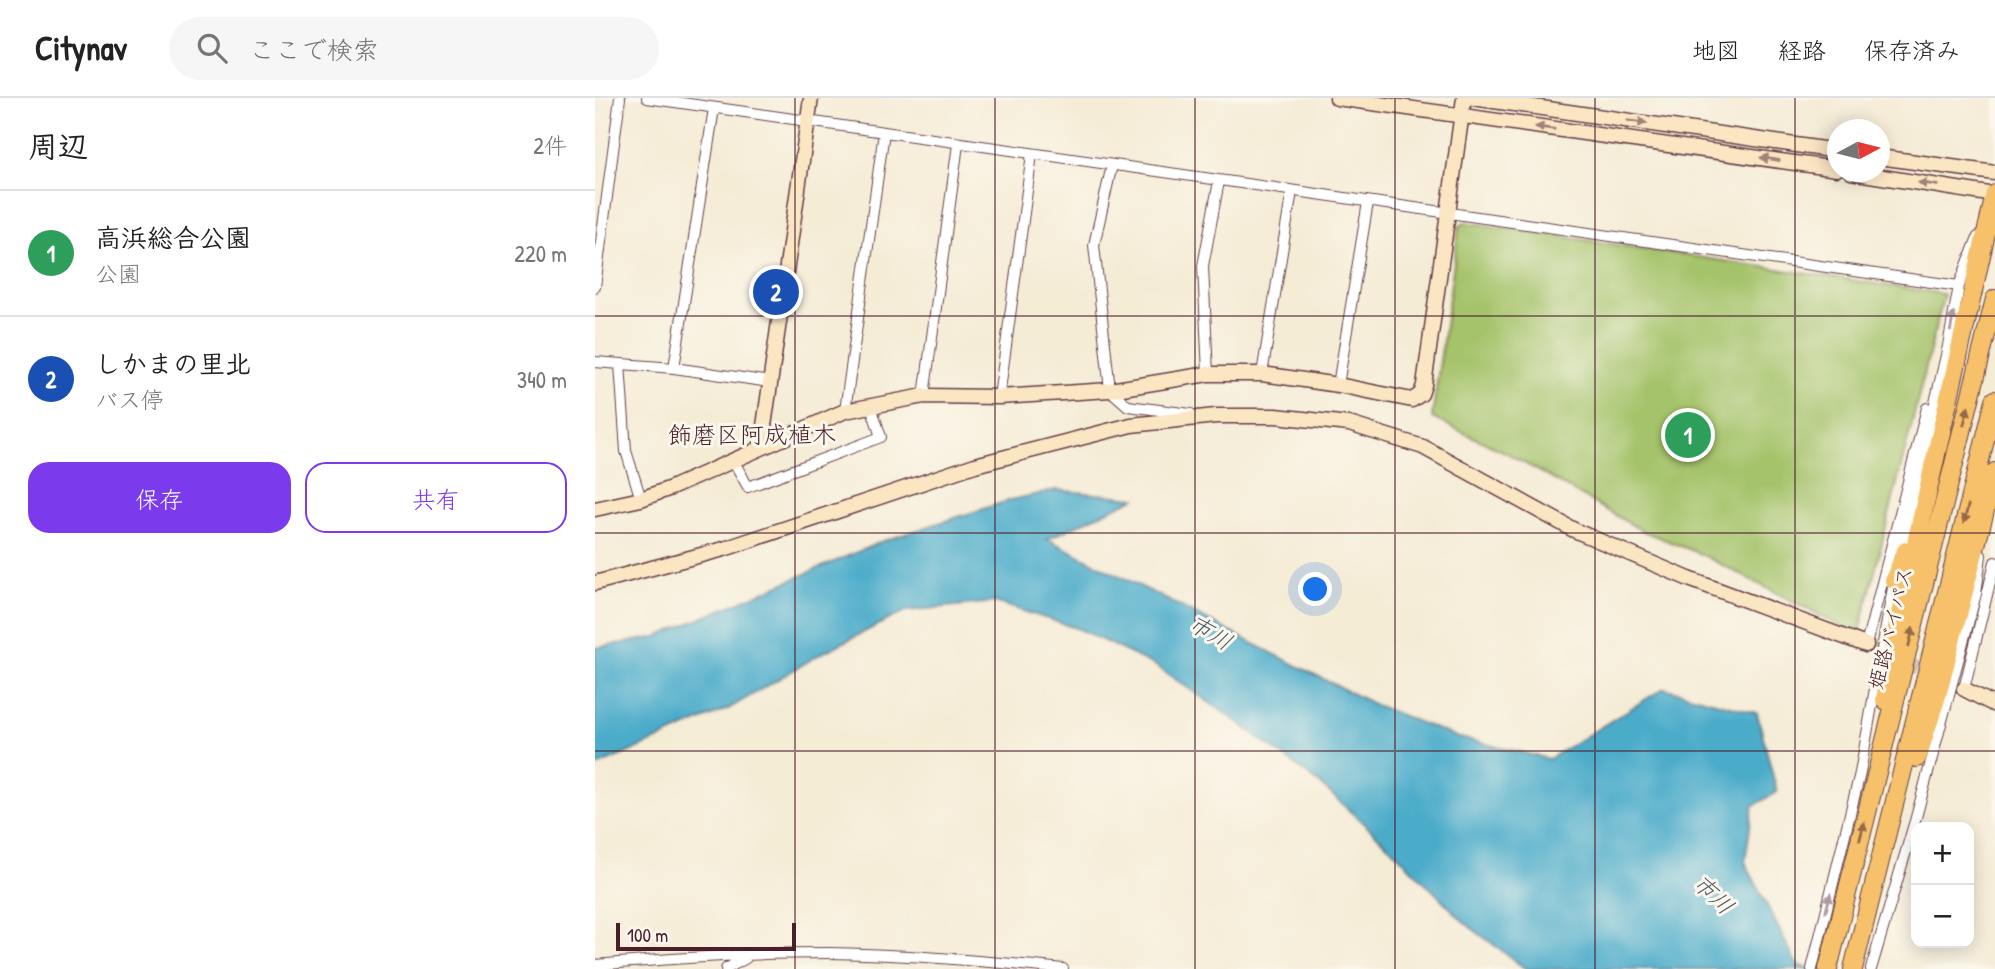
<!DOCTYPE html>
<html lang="ja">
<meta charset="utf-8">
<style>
:root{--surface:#fff;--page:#f6f6f6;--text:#222;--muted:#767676;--line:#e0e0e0;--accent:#7c3aed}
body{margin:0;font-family:"Patrick Hand","Klee One",sans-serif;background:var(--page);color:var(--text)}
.controls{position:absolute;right:21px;bottom:21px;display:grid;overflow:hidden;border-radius:14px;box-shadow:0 4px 18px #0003}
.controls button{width:63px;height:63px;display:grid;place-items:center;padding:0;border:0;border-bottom:2px solid var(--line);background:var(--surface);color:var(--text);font:35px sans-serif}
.compass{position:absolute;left:1232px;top:21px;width:63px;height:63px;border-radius:50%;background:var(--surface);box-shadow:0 4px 18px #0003;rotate:83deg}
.scale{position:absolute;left:21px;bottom:18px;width:180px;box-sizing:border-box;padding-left:7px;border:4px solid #4a1f2b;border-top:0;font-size:19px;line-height:24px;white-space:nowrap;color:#4a1f2b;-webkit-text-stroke:5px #fbf7ec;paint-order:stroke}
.you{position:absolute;left:721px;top:492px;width:24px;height:24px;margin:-18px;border:5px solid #fff;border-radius:50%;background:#1a73e8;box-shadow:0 0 0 10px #1a73e833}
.badge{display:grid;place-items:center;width:46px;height:46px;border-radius:50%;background:var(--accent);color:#fff;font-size:23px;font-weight:700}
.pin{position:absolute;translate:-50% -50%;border:4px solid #fff;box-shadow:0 2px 7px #0006}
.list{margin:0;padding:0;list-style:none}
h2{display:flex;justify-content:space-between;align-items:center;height:91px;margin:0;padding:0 28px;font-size:30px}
h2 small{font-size:23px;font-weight:400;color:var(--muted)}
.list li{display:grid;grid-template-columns:46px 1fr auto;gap:21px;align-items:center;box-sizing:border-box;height:126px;padding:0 28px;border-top:2px solid var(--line)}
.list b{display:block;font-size:26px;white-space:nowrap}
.list p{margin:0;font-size:23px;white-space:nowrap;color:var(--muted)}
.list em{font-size:23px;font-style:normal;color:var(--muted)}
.actions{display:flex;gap:14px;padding:21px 28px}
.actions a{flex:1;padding:16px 0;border:2px solid var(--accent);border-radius:21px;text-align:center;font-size:24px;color:var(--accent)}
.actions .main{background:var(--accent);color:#fff}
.icon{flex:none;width:38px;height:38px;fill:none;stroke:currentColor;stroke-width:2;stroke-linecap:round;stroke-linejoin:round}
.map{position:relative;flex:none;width:1400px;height:871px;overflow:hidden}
header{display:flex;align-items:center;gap:42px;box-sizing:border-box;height:98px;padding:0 35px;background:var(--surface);border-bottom:2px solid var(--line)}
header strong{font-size:33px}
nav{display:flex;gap:38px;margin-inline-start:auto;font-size:24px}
.search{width:490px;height:63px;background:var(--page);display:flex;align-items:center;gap:18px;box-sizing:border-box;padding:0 24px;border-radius:38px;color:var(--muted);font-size:26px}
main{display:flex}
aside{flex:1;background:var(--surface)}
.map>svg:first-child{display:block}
.green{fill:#a5c36a;stroke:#78714a;stroke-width:2}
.water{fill:#4bacca;stroke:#4a667a;stroke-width:2}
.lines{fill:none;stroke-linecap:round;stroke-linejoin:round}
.secondary-tunnel{stroke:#d3c3b4;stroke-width:14;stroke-dasharray:14 7;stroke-linecap:butt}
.street-casing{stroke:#643e45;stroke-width:12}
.secondary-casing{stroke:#643e45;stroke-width:17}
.highway-casing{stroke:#643e45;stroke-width:20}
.street{stroke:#fff;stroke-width:10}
.secondary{stroke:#fbe6c4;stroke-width:14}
.highway{stroke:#f6c16b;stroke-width:18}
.oneway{fill:#a28278}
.oneway2{fill:#ae9aa0}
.oneway3{fill:#976848}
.grid{fill:none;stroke:#4a1f2b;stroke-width:2;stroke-opacity:0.55}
.labels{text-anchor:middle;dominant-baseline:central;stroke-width:6;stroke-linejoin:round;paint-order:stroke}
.street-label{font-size:21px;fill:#4a1f2b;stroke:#fbf7ec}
.water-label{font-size:23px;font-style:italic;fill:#4a576b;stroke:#fbf7ec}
.quarter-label{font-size:24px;fill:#4a1f2b;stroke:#fbf7ec}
</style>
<header>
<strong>Citynav</strong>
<div class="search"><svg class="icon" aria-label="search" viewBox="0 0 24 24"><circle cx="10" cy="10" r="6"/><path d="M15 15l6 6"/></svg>ここで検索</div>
<nav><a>地図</a><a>経路</a><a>保存済み</a></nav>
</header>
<main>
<aside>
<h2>周辺<small>2件</small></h2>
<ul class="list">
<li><span class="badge" style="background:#2e9e5b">1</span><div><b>高浜総合公園</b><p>公園</p></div><em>220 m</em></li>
<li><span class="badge" style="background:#1a4fb4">2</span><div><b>しかまの里北</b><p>バス停</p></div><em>340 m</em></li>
</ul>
<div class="actions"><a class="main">保存</a><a>共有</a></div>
</aside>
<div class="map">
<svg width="1400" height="871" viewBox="0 0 1400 871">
<rect width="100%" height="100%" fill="#fbf7ec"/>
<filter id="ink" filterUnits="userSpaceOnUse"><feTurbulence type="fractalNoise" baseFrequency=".0143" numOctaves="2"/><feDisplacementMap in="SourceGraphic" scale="14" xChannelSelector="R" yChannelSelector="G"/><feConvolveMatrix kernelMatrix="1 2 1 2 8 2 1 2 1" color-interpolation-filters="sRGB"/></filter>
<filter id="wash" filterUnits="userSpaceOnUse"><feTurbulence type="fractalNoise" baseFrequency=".00686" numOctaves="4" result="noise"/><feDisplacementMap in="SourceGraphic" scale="28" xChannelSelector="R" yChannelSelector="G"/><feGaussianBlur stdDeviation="1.57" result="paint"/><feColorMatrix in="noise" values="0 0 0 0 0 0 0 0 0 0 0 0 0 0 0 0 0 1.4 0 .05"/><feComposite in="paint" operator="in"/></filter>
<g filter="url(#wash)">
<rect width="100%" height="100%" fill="#f5ecd6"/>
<path class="green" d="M870 124 1349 196 1265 533 1259 535 1106 456 1048 433 910 354 837 320 864 129Z"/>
<path class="water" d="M461 392 540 400 452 441 778 606 861 639 954 661 1069 590 1162 615 1182 694 1158 708 1150 764 1202 867 1215 871H931L870 825 798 752 724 685 644 625 561 568 484 531 400 504 311 513 227 555 133 611 0 669V550L62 539 288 443 416 402Z"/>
</g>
<g filter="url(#ink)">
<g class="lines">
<path class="secondary-tunnel" d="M1271 547 1340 578"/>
<g class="street-casing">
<path id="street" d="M52 0 1364 188
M517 67 499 147 515 292 533 308 596 316
M0 189 25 0
M0 264 79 270 175 284
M25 266 31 353 46 401
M79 270 119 10
M613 276 608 168 624 83
M667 276 697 93
M743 287 773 104
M329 298 363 46
M404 299 437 56
M250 313 289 34
M138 362 153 389 286 339 276 308
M1305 456 1352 253 1364 188 1383 139
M1271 547 1332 310
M1369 591 1400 464
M0 867C78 860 156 855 234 855 313 856 391 863 468 871
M131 871 151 860
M1217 871 1265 675 1300 478
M1276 871 1320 723 1381 496 1386 457"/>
</g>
<g class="secondary-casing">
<path id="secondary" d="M742 0 1242 71
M878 0 1242 53
M1284 59 1400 75
M1256 74 1400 97
M166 349 216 0
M0 411 46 401 76 390 250 313 329 298 404 299 515 292 613 276H667L743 287 817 302 826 296 829 287 869 0
M0 485 129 451 380 367 536 327 621 318H681L754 326 828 349 979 432 1094 481 1271 547
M1369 591 1400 607"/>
</g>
<g class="highway-casing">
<path id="highway" d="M1299 482 1311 453
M1290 602 1300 538 1400 96
M1322 660 1341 601 1400 374
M1233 871 1400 201
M1258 871 1400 302"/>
</g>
<use href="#street" class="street"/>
<use href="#secondary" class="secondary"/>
<use href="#highway" class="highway"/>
</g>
<defs><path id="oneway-solid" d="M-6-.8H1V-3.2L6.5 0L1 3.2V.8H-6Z" transform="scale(1.75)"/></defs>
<g class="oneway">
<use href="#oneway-solid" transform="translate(1042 24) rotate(8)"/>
<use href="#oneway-solid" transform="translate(950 30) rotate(-172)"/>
<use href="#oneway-solid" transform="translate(1175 61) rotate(-171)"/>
<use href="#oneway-solid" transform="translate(1333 86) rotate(-171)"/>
</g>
<g class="oneway2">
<use href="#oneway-solid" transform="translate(1357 224) rotate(-80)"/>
<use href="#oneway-solid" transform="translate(1233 805) rotate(-76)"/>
</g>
<g class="oneway3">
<use href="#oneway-solid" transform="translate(1371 318) rotate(-76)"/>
<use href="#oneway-solid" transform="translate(1371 416) rotate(104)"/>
<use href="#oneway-solid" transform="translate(1316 539) rotate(-76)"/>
<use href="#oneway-solid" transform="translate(1267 733) rotate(-76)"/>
</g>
</g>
<path class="grid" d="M200 0V871M400 0V871M600 0V871M800 0V871M1000 0V871M1200 0V871M0 218H1400M0 435H1400M0 653H1400"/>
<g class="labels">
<g class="street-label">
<text transform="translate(1295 530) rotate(-76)">姫路バイパス</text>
</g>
<g class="water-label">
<text transform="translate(616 534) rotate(31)">市川</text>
<text transform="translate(1119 796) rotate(44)">市川</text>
</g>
<g class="quarter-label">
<text x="157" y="336">飾磨区阿成植木</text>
</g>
</g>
</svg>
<div class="controls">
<button>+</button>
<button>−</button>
</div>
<svg class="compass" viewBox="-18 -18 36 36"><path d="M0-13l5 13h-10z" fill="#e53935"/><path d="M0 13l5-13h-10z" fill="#767676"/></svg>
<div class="scale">100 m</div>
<div class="you"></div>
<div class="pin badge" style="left:1093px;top:337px;background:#2e9e5b">1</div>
<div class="pin badge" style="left:181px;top:194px;background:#1a4fb4">2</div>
</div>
</main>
